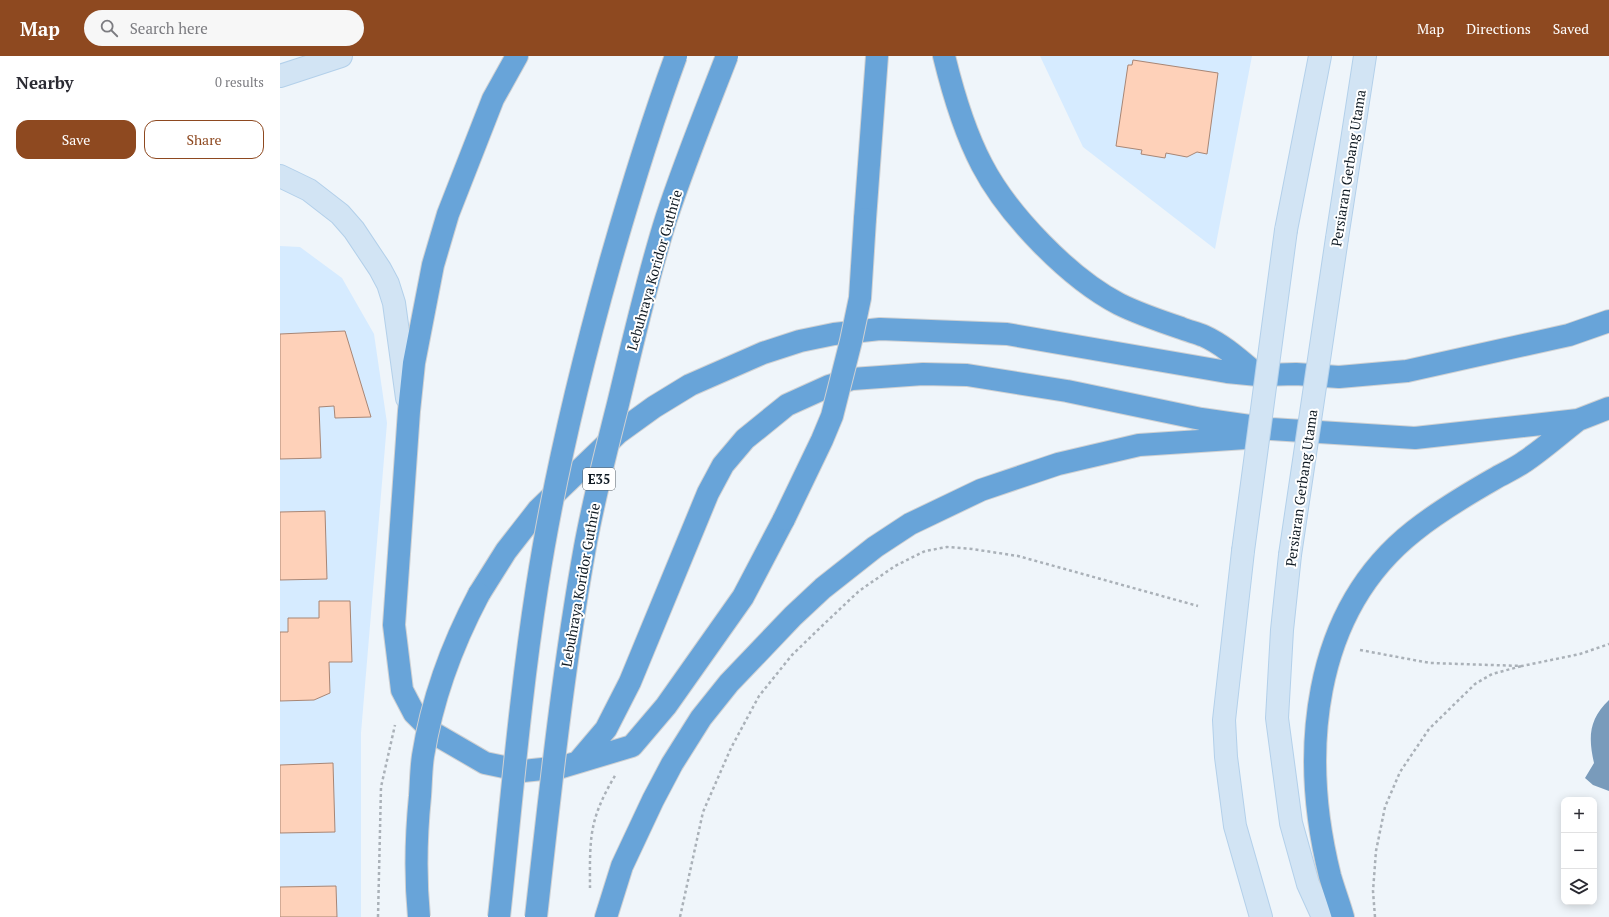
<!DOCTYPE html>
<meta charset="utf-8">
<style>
:root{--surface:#fff;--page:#f7f7f7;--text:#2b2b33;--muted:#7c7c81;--line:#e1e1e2;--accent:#8e4920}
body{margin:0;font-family:"PT Serif",serif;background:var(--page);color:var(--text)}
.controls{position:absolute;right:12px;bottom:12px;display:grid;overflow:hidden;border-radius:8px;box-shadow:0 2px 10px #0003}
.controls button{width:36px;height:36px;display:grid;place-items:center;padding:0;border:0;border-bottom:1px solid var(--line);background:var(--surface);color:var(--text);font:20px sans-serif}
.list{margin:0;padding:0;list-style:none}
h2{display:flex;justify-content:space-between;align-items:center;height:52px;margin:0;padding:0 16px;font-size:17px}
h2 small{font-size:13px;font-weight:400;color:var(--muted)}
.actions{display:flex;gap:8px;padding:12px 16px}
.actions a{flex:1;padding:9px 0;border:1px solid var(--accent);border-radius:12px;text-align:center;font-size:14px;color:var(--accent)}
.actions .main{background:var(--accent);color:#fff}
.icon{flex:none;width:22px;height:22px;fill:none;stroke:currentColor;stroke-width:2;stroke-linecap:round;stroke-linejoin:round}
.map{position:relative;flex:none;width:1329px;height:861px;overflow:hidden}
header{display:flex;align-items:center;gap:24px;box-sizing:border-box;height:56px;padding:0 20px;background:var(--accent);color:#fff}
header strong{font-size:19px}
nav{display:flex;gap:22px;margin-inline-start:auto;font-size:14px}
.search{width:280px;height:36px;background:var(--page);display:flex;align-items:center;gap:10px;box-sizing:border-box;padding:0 14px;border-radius:22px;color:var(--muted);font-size:15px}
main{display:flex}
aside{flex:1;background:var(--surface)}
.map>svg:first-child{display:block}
.built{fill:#d6ebff}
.water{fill:#799bbb}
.building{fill:#fed1b9;stroke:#a88675}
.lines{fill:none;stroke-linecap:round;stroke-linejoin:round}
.secondary-casing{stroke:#b3d0ea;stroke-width:24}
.highway-casing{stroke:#cfd1d3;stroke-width:24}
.path{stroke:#aab1b8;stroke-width:2.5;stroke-dasharray:3 3;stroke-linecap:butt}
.secondary{stroke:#d2e4f4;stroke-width:22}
.highway{stroke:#68a4d9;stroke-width:22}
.secondary-bridge-casing{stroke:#b3d0ea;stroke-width:24;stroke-linecap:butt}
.highway-bridge-casing{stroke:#cfd1d3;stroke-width:24;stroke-linecap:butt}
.secondary-bridge{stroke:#d2e4f4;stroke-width:22}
.highway-bridge{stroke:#68a4d9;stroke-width:22}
.labels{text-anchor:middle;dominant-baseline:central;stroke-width:4;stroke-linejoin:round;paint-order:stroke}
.shield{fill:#fff;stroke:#565e64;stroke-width:1}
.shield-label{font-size:13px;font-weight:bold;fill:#0e1922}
.street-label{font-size:14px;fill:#0e1922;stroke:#fff}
</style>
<header>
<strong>Map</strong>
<div class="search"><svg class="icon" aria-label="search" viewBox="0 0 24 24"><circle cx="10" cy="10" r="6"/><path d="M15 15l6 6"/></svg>Search here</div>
<nav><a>Map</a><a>Directions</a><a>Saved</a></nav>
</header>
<main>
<aside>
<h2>Nearby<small>0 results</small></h2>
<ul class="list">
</ul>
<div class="actions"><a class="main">Save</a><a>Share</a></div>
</aside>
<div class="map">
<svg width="1329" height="861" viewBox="0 0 1329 861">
<rect width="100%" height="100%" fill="#eff5fa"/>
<path class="built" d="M760 0H972L935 193 803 91Z
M0 190 20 191 62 222 94 278 107 367 81 677V861H0Z"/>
<path class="water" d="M1329 644V735L1313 729 1305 722 1314 707C1308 681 1309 663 1329 644Z"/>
<path class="building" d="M853 4 938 17 927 98 917 96 907 101 886 97 885 102 861 98 862 94 836 90 848 9H852Z
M65 275 91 361 55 362 54 350 39 351 41 402 0 403V278Z
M45 455 47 523 0 524V456Z
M39 545H70L72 606H49L50 637 34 644 0 645V576H8V562H39Z
M53 707 55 776 0 777V709Z
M56 830 57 861H0V831Z"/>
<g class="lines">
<g class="secondary-casing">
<path id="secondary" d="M0 20 61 0
M0 120 29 134 60 158 74 174 100 213 108 228 114 247 127 342
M1006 174 1040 0
M1057 182 1085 0
M963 495 944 664 946 701 955 770 981 861
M1010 499 1002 574 997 662 1011 767 1028 828 1043 861"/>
</g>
<g class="highway-casing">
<path id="highway" d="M237 0 213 43 168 158 153 209 134 307 129 355 114 569 122 634 134 657 155 678 205 707 243 715 282 711 352 690 386 650 463 541 504 463
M664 0C673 37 684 75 702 109 728 159 789 222 839 248 859 258 880 265 901 272 908 275 917 277 924 280 944 289 961 305 978 319
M585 163 597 0
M199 538 226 495 258 454 338 377 374 351 410 329 483 297 520 285 554 278 600 273 727 278 947 316 978 319 1016 318 1059 321 1127 315 1289 279 1329 265
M298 706 326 673 350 626 428 437 443 409 465 383 507 349 549 330 572 323 643 318 687 319 787 335 921 363 991 373 1135 382 1298 364 1329 352
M326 861 342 810 373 744 392 708 421 662 449 627 513 560 543 532 595 491 630 468 701 434 778 408 859 389 966 382 981 377
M1063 861C1059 847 1054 834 1050 820 1020 700 1030 557 1134 475 1159 455 1186 439 1214 423 1224 417 1234 413 1244 406 1262 394 1280 378 1298 364"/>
</g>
<path class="path" d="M1080 594 1150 607 1242 610 1300 598 1329 588
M310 832C310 813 309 786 314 767 318 750 327 733 336 718
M98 861 101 731 115 669
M400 861 423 756 451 692 479 640 512 599 543 569 579 535 615 510 645 495 667 491 692 493 738 500 918 550
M1095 861 1093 835 1096 795 1105 751 1120 716 1149 673 1195 628 1212 618 1242 610"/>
<use href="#secondary" class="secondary"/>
<use href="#highway" class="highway"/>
<g class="secondary-bridge-casing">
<path id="secondary-bridge" d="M963 495 1006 174
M1010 499 1057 182"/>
</g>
<g class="highway-bridge-casing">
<path id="highway-bridge" d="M504 463 542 384 552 360 571 285 580 242 585 163
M139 861C135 820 136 780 140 740 141 727 141 713 143 700 152 644 173 587 199 538
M219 861C231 751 240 640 257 531 274 421 300 314 330 207 350 137 371 68 396 0
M256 861C270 737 283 613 305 491 314 442 326 395 338 348 353 286 367 223 386 163 404 108 426 54 447 0"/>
</g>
<use href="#secondary-bridge" class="secondary-bridge"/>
<use href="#highway-bridge" class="highway-bridge"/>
</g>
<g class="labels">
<rect class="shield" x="303" y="412" width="32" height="22" rx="3"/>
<g class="shield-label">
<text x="319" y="423">E35</text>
</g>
<g class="street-label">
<text transform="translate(1068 112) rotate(-81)">Persiaran Gerbang Utama</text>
<text transform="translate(374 214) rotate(-74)">Lebuhraya Koridor Guthrie</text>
<text transform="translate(1021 432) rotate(-82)">Persiaran Gerbang Utama</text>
<text transform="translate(300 529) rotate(-80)">Lebuhraya Koridor Guthrie</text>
</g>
</g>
</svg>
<div class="controls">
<button>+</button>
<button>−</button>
<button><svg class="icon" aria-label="layers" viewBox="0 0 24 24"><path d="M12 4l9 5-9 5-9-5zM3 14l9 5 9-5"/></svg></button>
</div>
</div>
</main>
